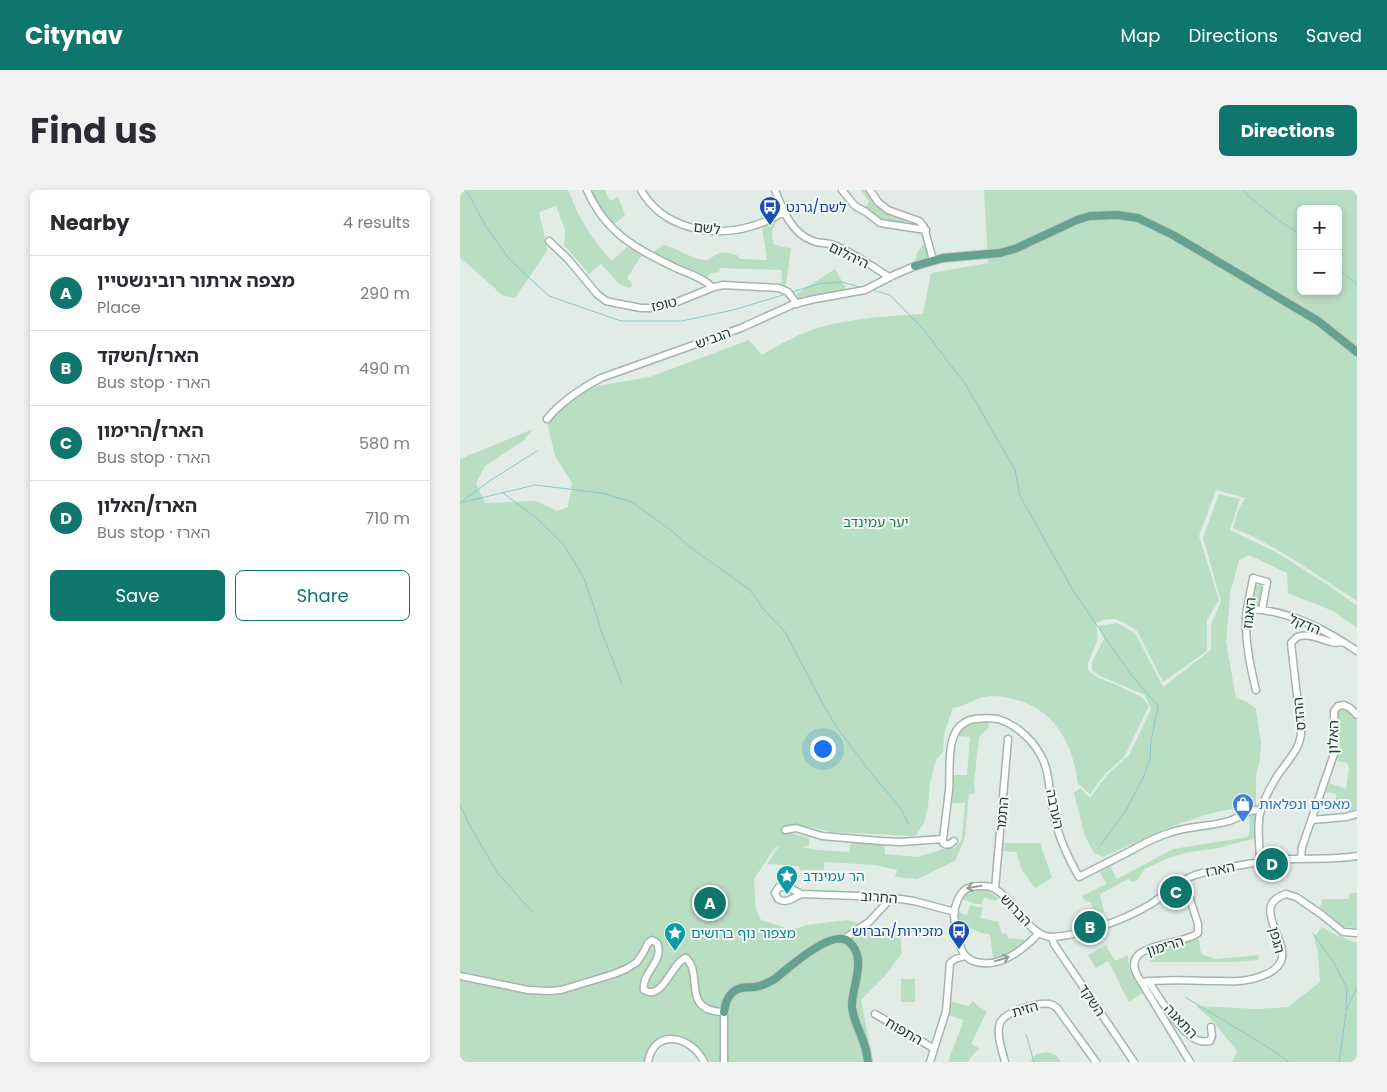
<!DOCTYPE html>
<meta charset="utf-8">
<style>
:root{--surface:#fff;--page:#f2f2f3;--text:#2b2b33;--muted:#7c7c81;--line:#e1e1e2;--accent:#0f766e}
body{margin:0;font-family:Poppins,"Noto Sans Hebrew",sans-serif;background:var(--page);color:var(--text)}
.controls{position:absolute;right:15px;top:15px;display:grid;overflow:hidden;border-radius:8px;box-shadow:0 2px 8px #0003}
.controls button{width:45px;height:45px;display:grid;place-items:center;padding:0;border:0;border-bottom:1px solid var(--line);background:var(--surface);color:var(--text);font:25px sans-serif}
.you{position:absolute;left:362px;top:558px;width:18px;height:18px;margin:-12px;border:4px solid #fff;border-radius:50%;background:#1a73e8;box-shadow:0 0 0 8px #1a73e833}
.badge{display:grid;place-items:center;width:32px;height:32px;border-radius:50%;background:var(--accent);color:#fff;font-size:16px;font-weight:700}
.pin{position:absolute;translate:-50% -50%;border:2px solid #fff;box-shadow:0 1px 5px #0006}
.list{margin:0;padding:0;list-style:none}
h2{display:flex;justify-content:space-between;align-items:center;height:65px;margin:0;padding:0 20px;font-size:21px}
h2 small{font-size:16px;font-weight:400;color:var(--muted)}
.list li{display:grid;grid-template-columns:32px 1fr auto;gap:15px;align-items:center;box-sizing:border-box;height:75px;padding:0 20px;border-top:1px solid var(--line)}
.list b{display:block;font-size:19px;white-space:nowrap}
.list p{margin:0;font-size:16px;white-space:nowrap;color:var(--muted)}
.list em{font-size:16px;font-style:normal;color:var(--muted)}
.actions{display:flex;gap:10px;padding:15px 20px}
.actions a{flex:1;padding:11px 0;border:1px solid var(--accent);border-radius:8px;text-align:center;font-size:18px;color:var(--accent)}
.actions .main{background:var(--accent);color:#fff}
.map{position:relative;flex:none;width:897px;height:872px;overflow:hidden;border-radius:8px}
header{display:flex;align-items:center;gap:30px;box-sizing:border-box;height:70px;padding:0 25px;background:var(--accent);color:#fff}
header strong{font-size:24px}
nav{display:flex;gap:28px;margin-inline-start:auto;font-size:18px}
.intro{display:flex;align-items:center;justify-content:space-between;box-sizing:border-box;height:120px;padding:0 30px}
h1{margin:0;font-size:35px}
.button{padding:12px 22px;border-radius:8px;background:var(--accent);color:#fff;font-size:18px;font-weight:700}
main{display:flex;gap:30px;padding:0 30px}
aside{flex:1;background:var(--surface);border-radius:8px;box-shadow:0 2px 8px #0003}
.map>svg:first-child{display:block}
.green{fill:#badec1;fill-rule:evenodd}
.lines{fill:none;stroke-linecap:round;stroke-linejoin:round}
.stream{stroke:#88cbd2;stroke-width:1}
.minor-casing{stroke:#a4b4ae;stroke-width:9}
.major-casing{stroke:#c1c9c6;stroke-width:10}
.minor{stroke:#fff;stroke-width:6}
.major{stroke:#65a28f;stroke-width:8}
.oneway{stroke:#909e9a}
.labels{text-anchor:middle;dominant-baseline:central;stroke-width:4;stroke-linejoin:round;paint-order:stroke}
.transit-label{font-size:14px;fill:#164399;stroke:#f2f8f5;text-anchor:start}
.street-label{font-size:14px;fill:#213d34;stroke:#f2f8f5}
.park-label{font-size:14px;fill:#2b7543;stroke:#f2f8f5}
.shop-label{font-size:14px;fill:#366cbe;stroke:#f2f8f5;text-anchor:start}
.culture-label{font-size:14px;fill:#0d838f;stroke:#f2f8f5;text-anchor:start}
</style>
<header>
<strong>Citynav</strong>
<nav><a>Map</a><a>Directions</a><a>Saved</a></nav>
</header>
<div class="intro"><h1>Find us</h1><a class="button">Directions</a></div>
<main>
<aside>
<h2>Nearby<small>4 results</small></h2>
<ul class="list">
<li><span class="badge">A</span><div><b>מצפה ארתור רובינשטיין</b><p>Place</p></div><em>290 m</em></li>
<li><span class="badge">B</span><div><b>הארז/השקד</b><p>Bus stop · הארז</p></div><em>490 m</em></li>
<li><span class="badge">C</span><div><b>הארז/הרימון</b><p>Bus stop · הארז</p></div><em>580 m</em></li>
<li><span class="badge">D</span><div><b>הארז/האלון</b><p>Bus stop · הארז</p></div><em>710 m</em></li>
</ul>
<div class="actions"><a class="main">Save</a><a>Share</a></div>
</aside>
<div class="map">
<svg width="897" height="872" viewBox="0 0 897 872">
<rect width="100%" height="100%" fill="#e1ece7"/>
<path class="green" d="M0 0H108C120 30 130 47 152 71L167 57 182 65 167 88 173 95 170 98 159 94 141 74 129 84 104 55 105 39 96 16 79 22 87 56V61L55 108 42 105 18 83 0 68Z
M130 0H145L150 11 158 7 165 25 152 36 140 20Z
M401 0H406L418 17 424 22 456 36 426 31 418 28 405 18 409 12Z
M524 0H897V411C856 385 818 356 773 338L778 321 785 308 756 300 739 346 759 410 747 430V461L703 492 677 441 663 432 654 429 643 430 636 433 638 449 628 473V480L638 488 657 495 683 508 689 516 664 567 645 584 630 604 618 594C613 554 595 519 553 509 546 507 537 506 530 506 517 507 506 516 493 518L484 544 483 562 476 570 470 592 468 617 464 633 455 646 371 642 341 635 334 636 328 639 329 643 349 648V656L343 657 357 660 389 662 391 652 424 654 425 664 457 667 487 658H495L502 650 505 613H492L494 585H507L510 547 497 546C503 533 515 531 528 531L529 537 519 547 514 593 515 604H509L505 646 500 660 495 671 457 689 435 687 437 680 415 675 364 672V680H340L338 676 307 674 319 656 315 658 294 689 296 719 301 730 332 740 347 735 387 730 440 745 442 763 424 787 401 810 413 872H249C243 858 229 846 214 845 209 845 203 848 198 849L191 861V872H0V269L73 239 63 251 25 276 16 293 25 313 76 311 97 321 108 317 112 293 95 266 87 232 101 216 131 197 190 187 289 150 302 165C320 154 338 144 358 138 392 128 428 126 463 124L471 83 528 73ZM841 19H878V101H841Z
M316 31 312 43 313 54 322 57 331 58 326 96 321 95 322 80 260 78 259 82 251 83 245 88 192 63 203 55C219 58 231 70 248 70 263 60 259 61 277 65L280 69 307 70 302 37Z
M465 53 469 67 456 72C455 63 460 59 465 53Z
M375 79 388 102 343 109C339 109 338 109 337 105L338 103Z
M759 304 780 309 770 340 816 362 871 397 897 416V438L873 421 828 403 827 383 789 365 779 370 770 404 766 452 776 508 786 511 796 519 801 553 800 568 796 586V616C785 619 773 618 762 621 720 630 682 650 643 667L634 663 625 646 614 603 620 598 630 608 648 584 669 565 691 519 685 505 640 486 632 480V472L644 449 638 436 657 433 675 443 703 497 751 460V434L761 411 743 348Z
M795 394 804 396 800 415 791 413Z
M882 519 889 522 897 531V619L888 623 889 615 876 612V604L866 602 869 593 886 599 889 578 887 573 877 571C882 556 878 541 877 526L878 523Z
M796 624 797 627 796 647 793 649 753 659 729 662 708 668 685 679 677 690 672 692 668 689 640 704 644 722 635 721 631 713 624 710 622 706 646 694 640 682 650 676 657 689 713 659 788 647 790 639 789 625Z
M541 653H580L592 688 575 698 562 680 556 662 541 661Z
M512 699 528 701 539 708 535 711 524 707 522 714H514L503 709 506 703Z
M890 703H897V738L883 737 860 717 863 709H888Z
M510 715 523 718 520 728 538 732 542 744 546 743 548 748 567 750C560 761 545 765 533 768L530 744 521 743 507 737 505 742H502L495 724 496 722 507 725Z
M862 737 876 745 897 753V872H772L777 861 752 830 736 816 797 819 828 817 860 792 858 763 854 747Z
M739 749 741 764 756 769 799 765 798 770 775 772H690L688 762 699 758Z
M646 755 655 771 668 765 669 779 683 803 669 812C661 798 656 785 648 771L636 778 628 765Z
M441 789H455V812H441Z
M490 811 508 816 513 811 519 817 527 821 511 854 519 858 508 871 509 872H489L490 866 504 830 487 825Z
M587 862 596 865 601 872H570L576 864Z"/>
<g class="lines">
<path class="stream" d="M4 0 9 5 25 35 49 69 89 106 161 131H222L273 120 326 104
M784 0 787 5 817 29 841 45
M878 78 897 95
M412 100 430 105 464 140 506 195 555 280 560 306 614 402 669 482 698 516 691 551 690 569 684 586 666 620 641 655
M332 102 358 94 382 92 403 98
M43 303 75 327 104 355 124 388 136 423 140 438 162 494
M1 312 31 290 77 261
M0 313 75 295 142 303 172 312 212 341 230 357 289 399 305 421 325 442 364 516 378 539 407 578 441 619 449 635
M0 615 11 638 37 682 73 723
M853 743 874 773 887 798 886 821
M725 807 811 859 829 872
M887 819 897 797
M566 844 574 872
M879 872 886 823"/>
<g class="minor-casing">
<path id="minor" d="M127 0C146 44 177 59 218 79 230 84 243 88 252 97
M181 0C202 37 249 48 289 37 301 34 313 28 324 22
M315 0C322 19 332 44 353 51 360 54 368 52 376 56 395 64 412 76 429 87
M382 0 395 16 406 22 420 33 466 40
M410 0 418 12 428 20 459 31 464 37 473 70
M89 51 108 69 137 104 146 111 155 113 181 118H194L217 112 254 97 263 95 319 98 328 102 337 114
M87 229C102 211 120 199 141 188L281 138 334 114 355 109 405 100 434 85 455 76
M787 419C827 419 865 439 897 461
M796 500C790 476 785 452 786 427 787 414 791 401 793 388L807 392 802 420
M852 630 886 627 897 624
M325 640 336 638 362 646 421 651 440 652 483 649
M494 651C491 654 487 656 483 653V649C485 633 487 616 489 600 491 576 483 534 515 529 522 528 530 528 538 529 558 535 576 553 584 572 590 587 589 602 592 617 596 641 607 666 619 687 636 678 653 670 670 661 683 654 695 647 709 643 728 636 749 637 769 631 780 628 789 617 801 621
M841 668 842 657 874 564 875 549 874 521 878 516 884 515 890 518 897 525
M800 671C800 656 796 635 801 620 804 609 810 598 816 588 825 573 842 559 841 540L831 453 837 447C853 441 868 456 883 452
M724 690 738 734V743C722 756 660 752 677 785L730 872
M535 699 548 549
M341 704 328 697H319L315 703 318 709C326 714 333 708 341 704L427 707 454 711 495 722
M579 743C563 760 538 780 513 771 509 769 506 767 504 764 499 757 494 732 494 723 495 715 500 701 508 698 512 696 516 696 519 696 523 696 527 696 531 697 554 706 568 749 594 747 626 744 664 730 691 714 706 704 718 691 735 685 745 682 755 680 765 678 786 674 807 670 829 669 851 668 874 670 897 666
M592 747 594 754 674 872
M384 749 409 732 432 707
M0 786 68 800 89 801 101 800 154 784 166 779 177 772 183 763 188 753 192 750 197 753C205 771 181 783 184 800 203 812 212 771 226 768 244 784 220 821 264 822V872
M688 791C699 807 719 840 735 849 740 852 744 852 750 851L752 846 751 837
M681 792C704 789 727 790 750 791 768 791 787 793 804 785 810 783 818 778 821 771 830 751 789 715 826 704L836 707 861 724 883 742 897 743
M415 824 473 858
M188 872C194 837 232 846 244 872
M470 872 486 821 490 773 495 769 505 766
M545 872C542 860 536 844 540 833 545 821 579 812 590 814 594 815 594 816 597 818L636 872"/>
</g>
<g class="major-casing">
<path id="major" d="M455 76 483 68 540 63 557 58 617 30 630 26 657 25 678 28 713 45 858 131 897 162
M264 822C265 814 267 807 273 802 280 796 287 798 295 797 303 796 310 792 316 788 328 778 372 739 388 751 409 768 391 797 392 817 393 831 402 844 405 857 407 862 407 867 408 872"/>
</g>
<use href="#minor" class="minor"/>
<use href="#major" class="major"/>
</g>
<defs><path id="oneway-shaft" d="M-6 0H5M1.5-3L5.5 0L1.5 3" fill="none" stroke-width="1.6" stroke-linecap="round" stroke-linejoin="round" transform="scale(1.25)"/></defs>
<g class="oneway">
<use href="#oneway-shaft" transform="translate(514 697) rotate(171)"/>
<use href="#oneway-shaft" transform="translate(542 769) rotate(-17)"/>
</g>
<defs>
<g id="bus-pin" transform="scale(1.125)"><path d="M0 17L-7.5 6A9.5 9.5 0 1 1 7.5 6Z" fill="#1a4fb4" stroke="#f2f8f5"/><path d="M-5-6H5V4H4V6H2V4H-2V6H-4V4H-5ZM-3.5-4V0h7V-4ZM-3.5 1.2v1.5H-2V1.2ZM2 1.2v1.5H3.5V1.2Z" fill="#fff"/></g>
<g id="shop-pin" transform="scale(1.125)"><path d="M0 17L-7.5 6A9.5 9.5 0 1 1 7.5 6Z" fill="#3f7fe0" stroke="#f2f8f5"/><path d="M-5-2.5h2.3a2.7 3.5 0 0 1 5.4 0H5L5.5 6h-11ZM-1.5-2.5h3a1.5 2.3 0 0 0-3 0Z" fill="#fff"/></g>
<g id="sight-pin" transform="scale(1.125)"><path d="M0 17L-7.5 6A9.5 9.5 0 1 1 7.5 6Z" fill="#0f9aa8" stroke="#f2f8f5"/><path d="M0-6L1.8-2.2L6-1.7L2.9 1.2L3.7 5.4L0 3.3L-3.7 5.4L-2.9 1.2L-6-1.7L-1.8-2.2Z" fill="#fff"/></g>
</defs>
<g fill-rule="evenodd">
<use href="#bus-pin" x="310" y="17"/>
<use href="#shop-pin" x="783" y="614"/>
<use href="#sight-pin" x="327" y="686"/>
<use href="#bus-pin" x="499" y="741"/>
<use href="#sight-pin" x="215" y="743"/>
</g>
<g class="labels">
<g class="transit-label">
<text x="326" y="17">לשם/גרנט</text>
<text x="483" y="741" text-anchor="end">מזכירות/הברוש</text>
</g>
<g class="street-label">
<text transform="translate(247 38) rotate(6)">לשם</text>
<text transform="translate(389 65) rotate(26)">היהלום</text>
<text transform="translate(204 114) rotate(-13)">טופז</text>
<text transform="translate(253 148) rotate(-20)">הגביש</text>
<text transform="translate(789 423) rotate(-84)">האגוז</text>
<text transform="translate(845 434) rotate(22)">הדקל</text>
<text transform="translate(839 524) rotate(-96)">ההדס</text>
<text transform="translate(873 547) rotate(-89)">האלון</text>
<text transform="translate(595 619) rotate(78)">הערבה</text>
<text transform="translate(542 624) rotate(-85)">התמר</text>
<text transform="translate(760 679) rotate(-12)">הארז</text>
<text transform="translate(419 707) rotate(4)">החרוב</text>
<text transform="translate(556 720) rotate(46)">הברוש</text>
<text transform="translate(817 750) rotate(75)">הגפן</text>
<text transform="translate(705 756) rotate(-17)">הרימון</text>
<text transform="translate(632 810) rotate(56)">השקד</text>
<text transform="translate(565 819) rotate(-16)">הזית</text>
<text transform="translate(721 831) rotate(47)">התאנה</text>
<text transform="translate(444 841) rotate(30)">התפוח</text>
</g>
<g class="park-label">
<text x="416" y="332">יער עמינדב</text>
</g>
<g class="shop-label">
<text x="799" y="614">מאפים ונפלאות</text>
</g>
<g class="culture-label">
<text x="343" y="686">הר עמינדב</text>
<text x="231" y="743">מצפור נוף ברושים</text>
</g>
</g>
</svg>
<div class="controls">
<button>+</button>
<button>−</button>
</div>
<div class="you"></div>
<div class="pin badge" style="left:250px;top:713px">A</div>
<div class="pin badge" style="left:630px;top:737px">B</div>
<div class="pin badge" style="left:716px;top:702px">C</div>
<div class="pin badge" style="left:812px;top:674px">D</div>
</div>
</main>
